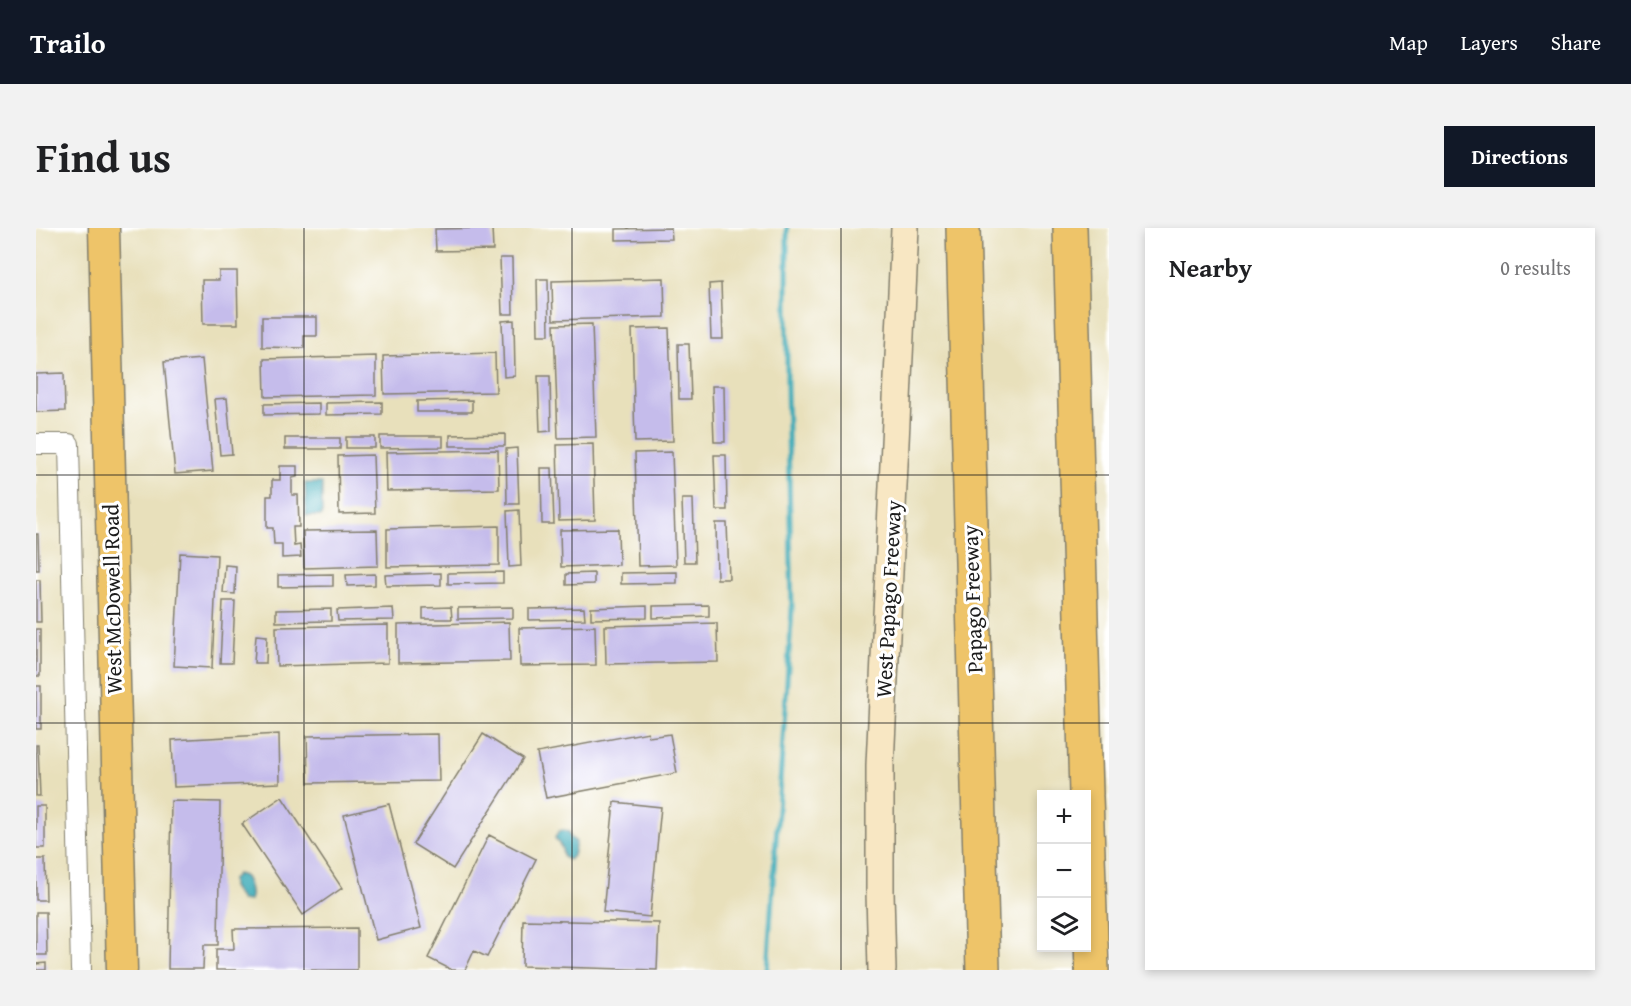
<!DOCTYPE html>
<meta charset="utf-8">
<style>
:root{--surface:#fff;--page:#f2f2f2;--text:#202124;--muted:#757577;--line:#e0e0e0;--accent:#111827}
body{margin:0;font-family:"Gentium Book Plus",serif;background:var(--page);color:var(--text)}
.controls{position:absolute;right:18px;bottom:18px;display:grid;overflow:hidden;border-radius:0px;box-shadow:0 3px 9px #0003}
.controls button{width:54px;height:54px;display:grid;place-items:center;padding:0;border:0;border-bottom:2px solid var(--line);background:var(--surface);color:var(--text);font:30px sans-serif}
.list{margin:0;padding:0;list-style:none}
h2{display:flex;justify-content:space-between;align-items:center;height:78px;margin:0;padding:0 24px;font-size:26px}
h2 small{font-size:20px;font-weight:400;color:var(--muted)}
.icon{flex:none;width:33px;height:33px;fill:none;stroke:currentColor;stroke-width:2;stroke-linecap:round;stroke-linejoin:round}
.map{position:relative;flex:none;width:1073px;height:742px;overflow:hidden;border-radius:0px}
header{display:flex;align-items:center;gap:36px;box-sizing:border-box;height:84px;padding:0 30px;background:var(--accent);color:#fff}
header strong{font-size:28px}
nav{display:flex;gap:33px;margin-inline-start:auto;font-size:21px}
.intro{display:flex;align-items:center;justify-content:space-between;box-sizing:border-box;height:144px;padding:0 36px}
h1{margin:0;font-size:42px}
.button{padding:15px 27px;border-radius:0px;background:var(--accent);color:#fff;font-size:21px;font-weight:700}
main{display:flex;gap:36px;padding:0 36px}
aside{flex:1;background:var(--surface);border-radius:0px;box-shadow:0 3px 9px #0003}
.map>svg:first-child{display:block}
.water{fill:#3aaab7;stroke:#2b636a;stroke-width:1.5}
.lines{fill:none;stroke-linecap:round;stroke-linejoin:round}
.stream{stroke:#3aaab7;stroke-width:5}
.building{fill:#c5bceb}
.minor-casing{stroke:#827e6c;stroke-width:22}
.secondary-casing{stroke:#827e6c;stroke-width:30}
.primary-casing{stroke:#827e6c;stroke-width:33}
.motorway-casing{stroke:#827e6c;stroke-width:36}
.minor{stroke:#fff;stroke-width:20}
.secondary{stroke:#f8e7c3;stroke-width:27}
.primary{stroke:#eec469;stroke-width:30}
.motorway{stroke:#eec469;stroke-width:33}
.grid{fill:none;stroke:#1c1c1c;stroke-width:1.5;stroke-opacity:0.55}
.labels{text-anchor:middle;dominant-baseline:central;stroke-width:6;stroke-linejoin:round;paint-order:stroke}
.street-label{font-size:22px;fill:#1c1c1c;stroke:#fff}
</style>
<header>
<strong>Trailo</strong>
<nav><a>Map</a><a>Layers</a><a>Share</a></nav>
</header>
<div class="intro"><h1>Find us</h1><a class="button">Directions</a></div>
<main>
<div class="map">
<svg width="1073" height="742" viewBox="0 0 1073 742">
<rect width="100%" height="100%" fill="#fff"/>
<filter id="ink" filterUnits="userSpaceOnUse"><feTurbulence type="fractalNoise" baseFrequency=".0167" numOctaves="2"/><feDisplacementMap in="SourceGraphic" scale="12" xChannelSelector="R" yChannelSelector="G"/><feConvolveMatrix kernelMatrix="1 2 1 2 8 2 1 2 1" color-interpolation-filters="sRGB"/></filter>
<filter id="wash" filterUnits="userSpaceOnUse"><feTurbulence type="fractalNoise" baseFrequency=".008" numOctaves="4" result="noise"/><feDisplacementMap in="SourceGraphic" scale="24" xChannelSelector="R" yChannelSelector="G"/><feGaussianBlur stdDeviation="1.35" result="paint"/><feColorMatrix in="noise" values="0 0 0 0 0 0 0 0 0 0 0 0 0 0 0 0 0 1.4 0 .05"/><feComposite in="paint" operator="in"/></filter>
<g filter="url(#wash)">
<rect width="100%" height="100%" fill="#e8e0bb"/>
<path class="water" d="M269 255H286V288H270Z
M528 602 533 604 534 609 540 614 537 628 533 632 527 629 526 620 519 610 523 603Z
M201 646 208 648C213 654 216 666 213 673L205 672 196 659V651Z"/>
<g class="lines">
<path class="stream" d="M731 742 756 381 751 159V0"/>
</g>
<g id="blocks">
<path class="building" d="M456 0 457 22 400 23 399 1Z
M635 0 636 11 580 12V1Z
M464 30H476L477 86H466Z
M183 43H201L202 96H167L166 52H183Z
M628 50 629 89 517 92 516 53Z
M501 51H512L513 107H502Z
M685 55 687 111H675L673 56Z
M226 89H281V108H268V120L226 119Z
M478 92 479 148 468 149 466 93Z
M556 96 560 209 522 210 518 97Z
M633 100 637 213 599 214 596 101Z
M642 116H653L655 171H643Z
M459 125 460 164 348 166 347 128Z
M340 128V167L229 169 228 131Z
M166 131 177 243 139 246 128 134Z
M28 145 29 183 0 184V146Z
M502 148H514L515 203 504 204Z
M676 158H688L689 214H678Z
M191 170 196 226 184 227 179 171Z
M436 172V184H381V173Z
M346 174V186L290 187V175Z
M283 175V186L228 187V176Z
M469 206V218H414V207Z
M344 208H407V219L344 220Z
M310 209H339V220H310Z
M249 210H304V221H249Z
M557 216 559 292 523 293 521 217Z
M481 220 483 276H471L470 221Z
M462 222 463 261 351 263 350 224Z
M636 224 640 337 602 338 599 225Z
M337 227 339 285 303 286 302 228Z
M678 227H690L691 282H680Z
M244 238H261V249L256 250V267H262L263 299H257L258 318 264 317 265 329 246 330V316H238L237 300H231V268H236V252H244Z
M505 240H516L518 296H506Z
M646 271H657L659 334H648Z
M483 282 485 338 473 339 471 283Z
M680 295H691L693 351H681Z
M463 298V337L351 339V301Z
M582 301 583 337 525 339 524 302Z
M341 302 342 338 268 340 267 303Z
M0 306H2L3 342H0Z
M144 325 181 327 176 440 138 438Z
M189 337 200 338 199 366 187 365Z
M467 344V355L412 356V345Z
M641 344V355L585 356V345Z
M405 345V357L350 358 349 347Z
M558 345V356L530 357V346Z
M297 346V358L242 359V347Z
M339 346V357L311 358 310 347Z
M0 352H4L5 394H0Z
M187 373H199L196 435H184Z
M673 377V388L617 390V378Z
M611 378V390L555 391V380Z
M415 379 416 391H387V380Z
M477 379V390L422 391V380Z
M357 380 358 392 302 393 301 382Z
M548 380 549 391 493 392V381Z
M295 381V393L240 394V382Z
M473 394 474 433 362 435V397Z
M681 395 682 434 570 436 569 398Z
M352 397V435L241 438 240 399Z
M559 398 560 437 484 438 483 400Z
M0 401H4V448H0Z
M220 407 231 408 230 435H218Z
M0 458H5V501H0Z
M612 504 613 509 634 506 641 545 510 570 501 525Z
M243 506 244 555 138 559 136 512Z
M402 506 403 553 272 555 271 508Z
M447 506 487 531 417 641 377 616Z
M0 517H2L4 568H0Z
M246 569 306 660 267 687 206 596Z
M135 573 184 574 182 717H168L167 741H132Z
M578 574 625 579 614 689 567 684Z
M353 576 385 700 340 712 308 587Z
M0 578H9V620H0Z
M453 607 500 631 451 729 438 723 429 742H416L392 730Z
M0 631H9L10 672H0Z
M0 684H10L11 727H0Z
M487 692 623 695 621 742 486 738Z
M321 700V742H180V721H198L197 701Z
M10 735V742H0V736Z"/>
</g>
</g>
<g filter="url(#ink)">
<use href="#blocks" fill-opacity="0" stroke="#827e6c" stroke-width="1.5"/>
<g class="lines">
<g class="minor-casing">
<path id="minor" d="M0 216H33L45 742"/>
</g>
<g class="secondary-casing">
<path id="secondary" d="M846 742 844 664V537L869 0"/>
</g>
<g class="primary-casing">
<path id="primary" d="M68 0 86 742"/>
</g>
<g class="motorway-casing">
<path id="motorway" d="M927 0 947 742
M1034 0 1050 566
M1050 569 1056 742"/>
</g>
<use href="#minor" class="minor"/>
<use href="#secondary" class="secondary"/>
<use href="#primary" class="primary"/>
<use href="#motorway" class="motorway"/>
</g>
</g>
<path class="grid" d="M268 0V742M536 0V742M805 0V742M0 247H1073M0 495H1073"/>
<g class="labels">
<g class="street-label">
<text transform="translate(76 371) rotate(-91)">West McDowell Road</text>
<text transform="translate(852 371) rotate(-87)">West Papago Freeway</text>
<text transform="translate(936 371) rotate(-92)">Papago Freeway</text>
</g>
</g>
</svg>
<div class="controls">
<button>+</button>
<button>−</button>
<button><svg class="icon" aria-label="layers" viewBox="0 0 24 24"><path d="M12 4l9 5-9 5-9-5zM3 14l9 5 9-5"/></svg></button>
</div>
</div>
<aside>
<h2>Nearby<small>0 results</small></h2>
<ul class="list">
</ul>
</aside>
</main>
